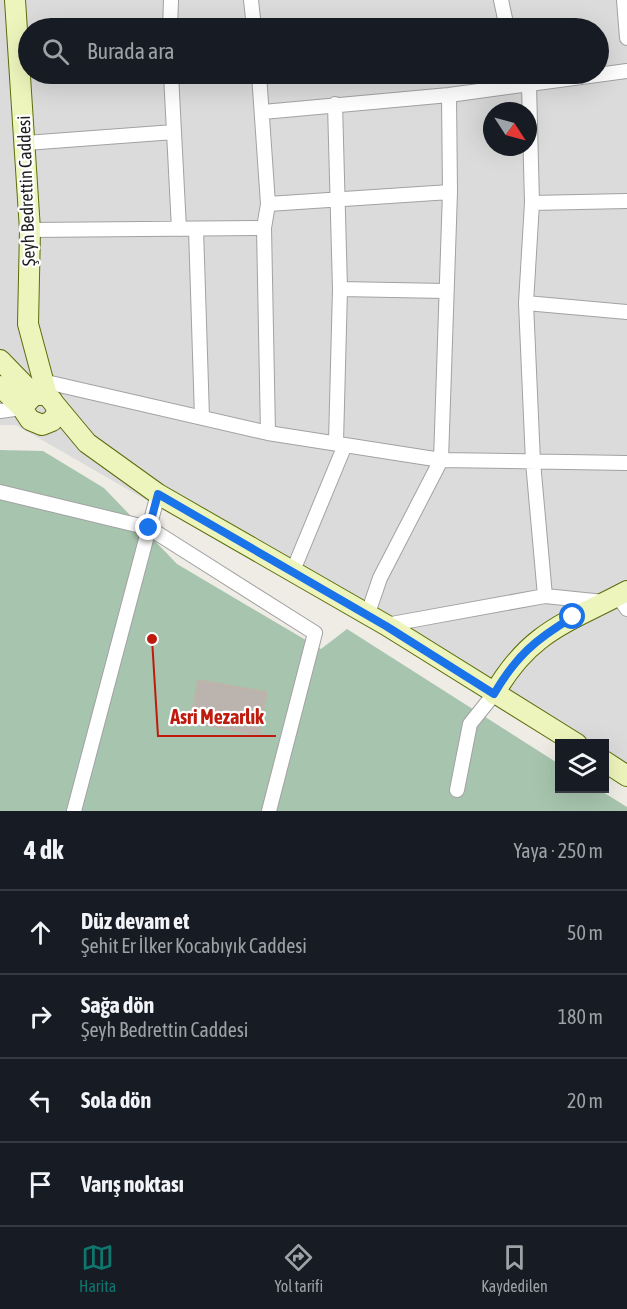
<!DOCTYPE html>
<html lang="tr">
<meta charset="utf-8">
<style>
:root{--surface:#171b24;--page:#20242c;--text:#f1f3f6;--muted:#9ea1a6;--line:#363941;--accent:#0f766e}
body{margin:0;font-family:"Asap Condensed",sans-serif;background:var(--page);color:var(--text)}
.controls{position:absolute;right:18px;bottom:18px;display:grid;overflow:hidden;border-radius:0px;box-shadow:0 6px 24px #0002}
.controls button{width:54px;height:54px;display:grid;place-items:center;padding:0;border:0;border-bottom:2px solid var(--line);background:var(--surface);color:var(--text);font:30px sans-serif}
.compass{position:absolute;left:483px;top:102px;width:54px;height:54px;border-radius:50%;background:var(--surface);box-shadow:0 6px 24px #0002;rotate:126deg}
.stop{position:absolute;width:18px;height:18px;margin:-14px;border:4px solid #1a73e8;border-radius:50%;background:#fff}
.stop.end{background:#1a73e8;border-color:#fff;box-shadow:0 2px 6px #0008}
.list{margin:0;padding:0;list-style:none}
h2{display:flex;justify-content:space-between;align-items:center;height:78px;margin:0;padding:0 24px;font-size:26px}
h2 small{font-size:20px;font-weight:400;color:var(--muted)}
.list li{display:grid;grid-template-columns:39px 1fr auto;gap:18px;align-items:center;box-sizing:border-box;height:84px;padding:0 24px;border-top:2px solid var(--line)}
.list b{display:block;font-size:22px;white-space:nowrap}
.list p{margin:0;font-size:20px;white-space:nowrap;color:var(--muted)}
.list em{font-size:20px;font-style:normal;color:var(--muted)}
.icon{flex:none;width:33px;height:33px;fill:none;stroke:currentColor;stroke-width:2;stroke-linecap:round;stroke-linejoin:round}
.map{position:relative;flex:none;width:627px;height:811px;overflow:hidden}
.search{position:absolute;background:var(--surface);box-shadow:0 6px 24px #0002;left:18px;right:18px;top:18px;height:66px;display:flex;align-items:center;gap:15px;box-sizing:border-box;padding:0 21px;border-radius:33px;color:var(--muted);font-size:22px}
.sheet{height:414px;background:var(--surface)}
nav{display:flex;justify-content:space-around;align-items:center;box-sizing:border-box;height:84px;border-top:2px solid var(--line);background:var(--surface);font-size:16px;color:var(--muted)}
nav a{display:grid;justify-items:center;gap:3px}
nav .on{color:var(--accent)}
.map>svg:first-child{display:block}
.residential{fill:#dcdbdb;fill-rule:evenodd}
.cemetery{fill:#a7c5ae}
.building{fill:#bbb4ae;stroke:#bfb4a8;stroke-width:1.5}
.lines{fill:none;stroke-linecap:round;stroke-linejoin:round}
.street-casing{stroke:#a2a2a2;stroke-width:16}
.secondary-casing{stroke:#5c6d0c;stroke-width:22}
.street{stroke:#fff;stroke-width:14}
.secondary{stroke:#eef5bc;stroke-width:20}
.route{stroke:#1a73e8;stroke-width:8}
.labels{text-anchor:middle;dominant-baseline:central;stroke-width:4.5;stroke-linejoin:round;paint-order:stroke}
.street-label{font-size:18px;fill:#1e1e1e;stroke:#fff}
.leader{fill:none;stroke:#be1a0e;stroke-width:2}
.callout-dot{fill:#be1a0e;stroke:#fff;stroke-width:2}
.callout-label{font-size:20px;text-anchor:middle;font-weight:bold;fill:#be1a0e;stroke:#fff;stroke-width:4.5;stroke-linejoin:round;paint-order:stroke}
</style>
<div class="map">
<svg width="627" height="811" viewBox="0 0 627 811">
<rect width="100%" height="100%" fill="#eeece5"/>
<path class="residential" d="M0 0H627V778L605 765 604 744 568 743 16 425H0ZM28 28H598V74H28ZM492 111H528V147H492Z"/>
<path class="cemetery" d="M0 450 43 451 104 488 177 564 321 649 347 629 559 764 560 788 598 789 627 807V811H0Z"/>
<path class="building" d="M198 680 267 692 259 735 190 722Z"/>
<g class="lines">
<g class="street-casing">
<path id="street" d="M251 0 254 28
M501 0 507 28
M624 0 627 38
M170 28 171 0
M171 74 179 229
M259 74 268 204 264 228 268 433
M529 85 532 203 526 303 533 462 545 596
M335 104 340 289 336 442
M263 112 449 95 627 71
M26 143 174 132
M532 203 627 201
M268 204 450 192
M196 229 202 417
M30 230 264 228
M340 289 445 291
M526 303 627 312
M42 381 268 433 441 460 627 463
M0 411 22 408
M0 492 149 528 315 633 269 811
M292 573 345 445
M618 596 627 609
M367 616 380 578 441 460 450 192 449 95
M386 625 545 596 604 602
M457 790 470 724 494 694
M74 811 158 494"/>
</g>
<g class="secondary-casing">
<path id="secondary" d="M15 0 30 230 28 324 47 395 87 443 158 494 386 625 577 744
M0 360 34 395 40 385
M0 386 22 408
M47 395H34L22 408 30 420 42 425 52 421 58 411 52 400
M494 694C530 631 567 623 627 591
M604 761 627 776"/>
</g>
<use href="#street" class="street"/>
<use href="#secondary" class="secondary"/>
</g>
<g class="lines">
<path class="route" d="M149 528 158 494 386 626 494 694C516 656 536 639 573 617"/>
</g>
<g class="labels">
<g class="street-label">
<text transform="translate(26 191) rotate(-92)">Şeyh Bedrettin Caddesi</text>
</g>
</g>
<path class="leader" d="M152 639L158 736H276"/>
<circle class="callout-dot" cx="152" cy="639" r="6"/>
<g class="callout-label">
<text x="217" y="724">Asri Mezarlık</text>
</g>
</svg>
<div class="controls">
<button><svg class="icon" aria-label="layers" viewBox="0 0 24 24"><path d="M12 4l9 5-9 5-9-5zM3 14l9 5 9-5"/></svg></button>
</div>
<svg class="compass" viewBox="-18 -18 36 36"><path d="M0-13l5 13h-10z" fill="#e53935"/><path d="M0 13l5-13h-10z" fill="#9ea1a6"/></svg>
<div class="stop" style="left:573px;top:617px"></div>
<div class="stop end" style="left:149px;top:528px"></div>
<div class="search"><svg class="icon" aria-label="search" viewBox="0 0 24 24"><circle cx="10" cy="10" r="6"/><path d="M15 15l6 6"/></svg>Burada ara</div>
</div>
<section class="sheet">
<h2>4 dk<small>Yaya · 250 m</small></h2>
<ul class="list">
<li><svg class="icon" aria-label="ahead" viewBox="0 0 24 24"><path d="M12 20V5M6 11l6-6 6 6"/></svg><div><b>Düz devam et</b><p>Şehit Er İlker Kocabıyık Caddesi</p></div><em>50 m</em></li>
<li><svg class="icon" aria-label="right" viewBox="0 0 24 24"><path d="M7 20v-9h11M14 6l5 5-5 5"/></svg><div><b>Sağa dön</b><p>Şeyh Bedrettin Caddesi</p></div><em>180 m</em></li>
<li><svg class="icon" aria-label="left" viewBox="0 0 24 24"><path d="M17 20v-9H6M10 6l-5 5 5 5"/></svg><div><b>Sola dön</b></div><em>20 m</em></li>
<li><svg class="icon" aria-label="arrive" viewBox="0 0 24 24"><path d="M6 21V4h12l-3 4 3 4H6"/></svg><div><b>Varış noktası</b></div></li>
</ul>
</section>
<nav>
<a class="on"><svg class="icon" aria-label="map" viewBox="0 0 24 24"><path d="M3 6l6-2 6 2 6-2v14l-6 2-6-2-6 2zM9 4v14M15 6v14"/></svg>Harita</a>
<a><svg class="icon" aria-label="directions" viewBox="0 0 24 24"><path d="M12 3l9 9-9 9-9-9zM9 14v-3h6M13 9l2 2-2 2"/></svg>Yol tarifi</a>
<a><svg class="icon" aria-label="saved" viewBox="0 0 24 24"><path d="M7 4h10v16l-5-4-5 4z"/></svg>Kaydedilen</a>
</nav>
